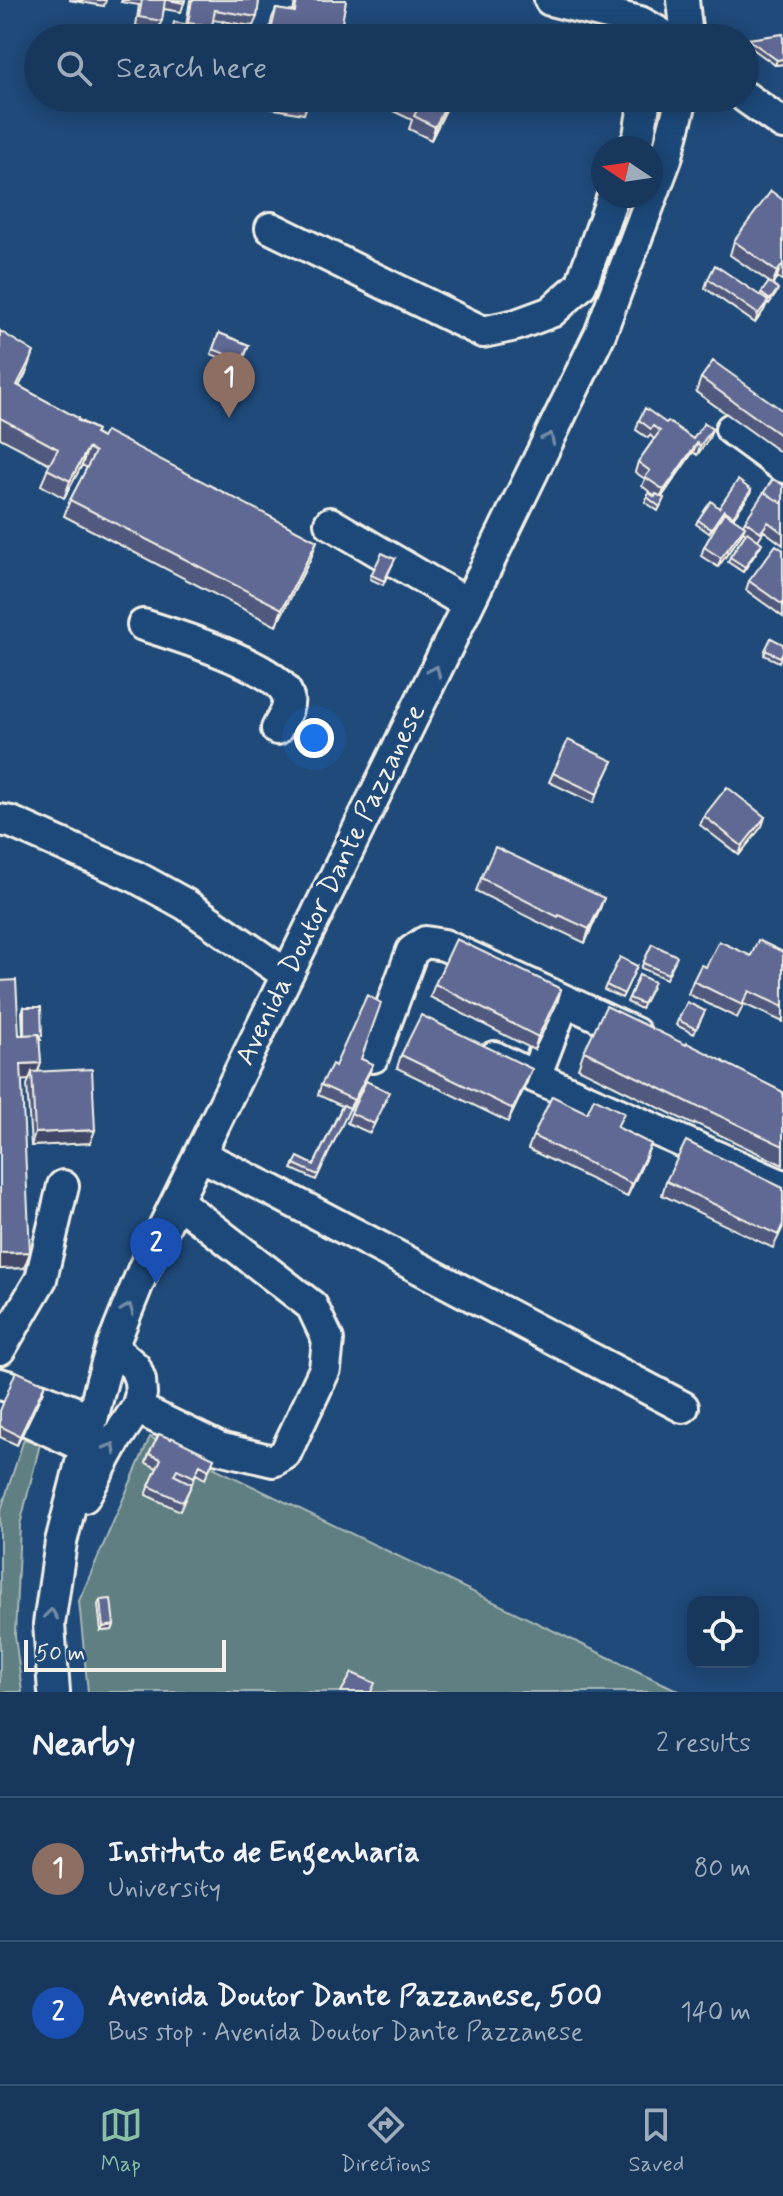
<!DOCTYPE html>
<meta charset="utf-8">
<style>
:root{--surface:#17385c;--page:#203f62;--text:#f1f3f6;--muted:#9eacbb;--line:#365272;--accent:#8abfa5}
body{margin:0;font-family:Mynerve,sans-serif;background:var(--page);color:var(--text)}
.controls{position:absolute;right:24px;bottom:24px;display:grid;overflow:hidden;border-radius:16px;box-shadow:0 4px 20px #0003}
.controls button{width:72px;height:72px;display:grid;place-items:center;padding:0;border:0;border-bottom:2px solid var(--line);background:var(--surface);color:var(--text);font:40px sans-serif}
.compass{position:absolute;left:591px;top:136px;width:72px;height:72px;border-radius:50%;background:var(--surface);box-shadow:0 4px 20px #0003;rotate:283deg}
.scale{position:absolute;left:24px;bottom:20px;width:202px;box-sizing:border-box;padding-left:8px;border:4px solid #f4f1e8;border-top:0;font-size:22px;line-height:28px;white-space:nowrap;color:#f4f1e8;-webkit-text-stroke:6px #1f4a7a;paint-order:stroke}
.you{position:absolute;left:314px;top:738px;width:28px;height:28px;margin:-20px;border:6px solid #fff;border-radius:50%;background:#1a73e8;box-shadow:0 0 0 12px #1a73e833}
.badge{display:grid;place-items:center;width:52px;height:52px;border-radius:50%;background:var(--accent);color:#fff;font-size:26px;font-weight:700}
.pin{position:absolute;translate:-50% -66px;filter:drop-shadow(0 2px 4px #0008)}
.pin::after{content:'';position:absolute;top:42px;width:28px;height:24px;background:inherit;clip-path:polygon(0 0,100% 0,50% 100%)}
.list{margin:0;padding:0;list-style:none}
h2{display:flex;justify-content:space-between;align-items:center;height:104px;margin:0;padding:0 32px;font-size:34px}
h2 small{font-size:26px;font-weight:400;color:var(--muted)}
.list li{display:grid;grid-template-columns:52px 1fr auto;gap:24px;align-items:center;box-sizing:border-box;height:144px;padding:0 32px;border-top:2px solid var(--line)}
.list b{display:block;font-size:30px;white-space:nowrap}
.list p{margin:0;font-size:26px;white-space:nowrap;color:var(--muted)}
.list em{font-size:26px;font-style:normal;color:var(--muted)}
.icon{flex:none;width:44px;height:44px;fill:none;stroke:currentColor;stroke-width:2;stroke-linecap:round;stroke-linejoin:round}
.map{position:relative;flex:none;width:783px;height:1692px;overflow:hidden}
.search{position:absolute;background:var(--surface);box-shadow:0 4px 20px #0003;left:24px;right:24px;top:24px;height:88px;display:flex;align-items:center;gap:20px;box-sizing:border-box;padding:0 28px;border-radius:44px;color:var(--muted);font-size:30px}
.sheet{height:392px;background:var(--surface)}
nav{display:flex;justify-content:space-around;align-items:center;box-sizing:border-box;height:112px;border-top:2px solid var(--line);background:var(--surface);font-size:22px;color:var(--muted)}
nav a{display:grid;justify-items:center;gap:4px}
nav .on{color:var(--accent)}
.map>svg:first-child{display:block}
.green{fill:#5e7f83;stroke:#a9b8b6;stroke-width:2}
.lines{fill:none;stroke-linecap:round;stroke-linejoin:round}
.minor-casing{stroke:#f4f1e8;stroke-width:36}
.minor{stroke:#1f4a7a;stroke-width:30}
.wall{fill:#515a7e;stroke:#f4f1e8;stroke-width:2}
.shaded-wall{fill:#424a67;stroke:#f4f1e8;stroke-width:2}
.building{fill:#5e6993;stroke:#f4f1e8;stroke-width:2}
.oneway{stroke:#748da6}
.labels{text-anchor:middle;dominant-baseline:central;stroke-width:6;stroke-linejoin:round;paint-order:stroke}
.street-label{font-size:28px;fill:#f4f1e8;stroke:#1f4a7a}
</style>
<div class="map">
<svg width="783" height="1692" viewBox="0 0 783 1692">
<rect width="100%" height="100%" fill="#1f4a7a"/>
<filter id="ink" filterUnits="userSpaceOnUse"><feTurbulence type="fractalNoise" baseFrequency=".0125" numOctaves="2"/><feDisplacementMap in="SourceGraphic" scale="16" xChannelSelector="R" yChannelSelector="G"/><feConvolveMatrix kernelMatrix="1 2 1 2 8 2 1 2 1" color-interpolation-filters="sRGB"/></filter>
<g filter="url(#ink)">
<path class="green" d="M150 1437 681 1692H88L79 1601Z
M24 1439 40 1444 20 1525 15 1635 22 1692H0V1513Z"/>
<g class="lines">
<g class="minor-casing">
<path id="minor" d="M550 0 640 22 668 38
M683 0 687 38
M745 97 783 124
M634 148 639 136 645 98
M271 228 483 332 516 325 551 312 581 285 613 196
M731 429 783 467
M330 523 468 604
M143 625C172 634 276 666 287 694 292 706 282 719 277 729
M0 820 11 822 136 877 185 904 287 975
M373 1057 412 951 425 942 444 945 635 1033
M494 1057 535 1077 783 1186
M535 1077 564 1001
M200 1155 273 1191 683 1407
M0 1349 41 1279 63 1186
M0 1384 10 1387
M40 1398 92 1419
M137 1408 219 1448 273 1461 285 1454 325 1369 328 1340 312 1306 177 1201
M29 1421 85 1447
M84 1497 116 1439 137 1408 141 1394 140 1380 135 1367 112 1347
M54 1692 49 1624 61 1542 102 1380 112 1347 144 1268 600 334 666 159 682 98"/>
</g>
<use href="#minor" class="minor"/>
</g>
<path class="wall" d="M69 0H106L104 6Z
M122 0H185L181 12 164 9 159 30 136 26 139 5 121 2Z
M190 0H259L257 17 253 26 213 20 209 35 185 32Z
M291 0H346L339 38H268L272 18 276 9 293 12 295 2 291 1Z
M748 39 783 64 775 65 746 44Z
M258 98H324L322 104 308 102 304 114 257 106Z
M388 98H452L431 140 409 129 412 120 391 110 394 101Z
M783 200V281L777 277 772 285 778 289 776 294 769 304 767 303 764 310 755 323 705 288 708 279 760 296 769 282 730 255 734 241Z
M0 331 28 369 19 386 97 430 96 434 311 558 276 626 64 516 70 500 87 468 82 465 64 498 41 485 50 464 0 438Z
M219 333 249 345 241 366 211 354Z
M701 378 783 411V454L696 392Z
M639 420 666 423 693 439 712 429 709 438 697 455 693 452 662 497 664 498 658 511 645 502 649 493 655 497V496L642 486 645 479 635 472 638 462 654 439 650 435 648 438 636 430Z
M783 485V545L764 531 758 540 760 547 743 572 728 562 730 557 746 533 743 531 741 535 718 567 701 556 704 547 723 515 709 533 696 524 698 520 751 490 750 494 733 518 743 525 745 521Z
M783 550V617L746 590 749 581Z
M395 559 383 585 370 579 371 575Z
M771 638 783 653 779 662 764 655Z
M613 761 593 803 549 782 553 773Z
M704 816 765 817 762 826 739 855 700 825Z
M481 878 604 898 585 943 554 928V930L476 891Z
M652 944 675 961 666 979 641 968Z
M783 952V1022L744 1004 737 1018 688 994 693 981 706 967 751 956Z
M637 966 622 998 604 990 606 985Z
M639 975 652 987 641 1009 627 1002Z
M0 981 19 1035H23L22 1012 24 1007 41 1040H39L41 1063 38 1072 95 1130 90 1143 31 1146 27 1085 29 1080H22L24 1268 0 1269Z
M435 984 561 989 557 1003 534 1050 430 997Z
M705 1011 694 1034 676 1025 678 1020Z
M584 1051 723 1062 783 1092V1165L695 1123 694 1125 578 1068Z
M401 1055 527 1082 508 1122 397 1068Z
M361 1059 373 1064 369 1073 349 1109 316 1180 292 1169 298 1157 314 1165 342 1106 318 1095 321 1085 335 1066Z
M386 1101 370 1133 347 1123 351 1113Z
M618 1128 646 1157 627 1197 528 1149 533 1136Z
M666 1181 783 1227 773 1248 662 1195Z
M42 1393 17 1445 0 1437V1411Z
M149 1454 214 1458 205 1479 196 1474 180 1511 146 1495 157 1468 146 1463Z
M100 1600 114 1625 112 1630 101 1631 98 1605Z"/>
<path class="shaded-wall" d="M188 23 212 26 209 35 185 32Z
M783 59V64L775 65 777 60Z
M450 98H452L431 140 435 127Z
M782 263 777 277 772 285 777 272Z
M768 301 764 310 755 323 758 314Z
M34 352 28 369 11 402 17 385Z
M712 429 709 438 697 455 700 446Z
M697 443 693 452 660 499 664 490Z
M88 448 82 465 64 498 70 481Z
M751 490 750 494 731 521 733 516Z
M745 526 741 535 718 567 721 558Z
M317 541 311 558 276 626 282 609Z
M762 543 760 547 743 572 745 567Z
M765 817 762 826 739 855 742 846Z
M604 898 599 912 585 943 589 929Z
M561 989 557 1003 534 1050 538 1037Z
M41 1063 35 1079 32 1072 29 1080 15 1081 21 1064Z
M373 1064 369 1073 350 1110 354 1100Z
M532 1069 527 1082 508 1122 513 1109Z
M95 1130 90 1143 31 1146 35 1133Z
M651 1144 646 1157 627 1197 632 1184Z
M30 1252 24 1268 0 1269V1253Z
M45 1384 42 1393 17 1445 20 1436Z
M114 1625 112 1630 101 1631 103 1627Z"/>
<path class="building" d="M142 0H165L162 21 139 17Z
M168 0H185L184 3Z
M192 0H259L257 17 215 10 212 26 188 23Z
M297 0H346L340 34 304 28 302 36 271 31 276 9 295 12Z
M223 21 246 26 244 38H219Z
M174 22 184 24 181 38 171 37Z
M148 34 171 38H148Z
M783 34V59L777 60 748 39Z
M267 98H309L308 105Z
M398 98H450L435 127 414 116 418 108Z
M771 191 783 200V264L777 272 734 241Z
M715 265 768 301 758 314 708 279Z
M769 282 778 289 770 300 761 293Z
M0 331 34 352 17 385 78 418 77 420 97 430 95 434 102 438 106 431 317 541 282 609 70 500 95 452 88 448 70 481 47 469 58 449 0 418Z
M219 333 249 345 242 361 213 349Z
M713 361 783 411V437L701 378Z
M645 408 666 423 668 421 693 439 704 423 712 429 700 446 697 443 664 490 645 477 650 471 638 462 660 431 653 426 651 429 639 420Z
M773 479 783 485V504L764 492Z
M738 480 751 490 733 516 724 510 711 529 698 520 711 501 719 508Z
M764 492 783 504V533L768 522 761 532 745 521Z
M649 493 655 497 656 494 664 498 660 507 647 497Z
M724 512 745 526 721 558 704 547Z
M747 532 762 543 745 567 730 557Z
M776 545 783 550V605L749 581Z
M382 553 395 559 384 581 371 575Z
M771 638 783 644V652L780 657 765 650Z
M568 740 613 761 597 794 553 773Z
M727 787 765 817 742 846 704 816Z
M495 847 604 898 589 929 559 915 558 917 481 878Z
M456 939 561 989 538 1037 435 984Z
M758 940 783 952V1007L749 991 742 1005 693 981 701 965 706 967 719 941 751 956Z
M652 944 677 956 668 974 643 963Z
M620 957 637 966 624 994 606 985Z
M639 975 654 982 643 1004 629 998Z
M16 980 19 1035 39 1034 41 1063 21 1064 30 1252 0 1253V981Z
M367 995 381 1003 361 1059 373 1064 354 1100 321 1085 332 1064 335 1066Z
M687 1002 705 1011 696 1029 678 1020Z
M606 1006 686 1045 687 1043 723 1061V1062L783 1092V1146L701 1107 700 1108 584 1051Z
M24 1007H41L42 1036H39V1034L24 1035Z
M421 1015 532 1069 513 1109 401 1055Z
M92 1069 95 1130 35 1133 32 1072Z
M366 1081 389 1092 374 1124 351 1113Z
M552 1096 587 1113 594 1098 624 1113 617 1127 651 1144 632 1184 533 1136Z
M343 1105 350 1108 318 1175 294 1164 298 1157 314 1165Z
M686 1141 783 1188V1224L778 1235 666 1181Z
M16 1371 45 1384 20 1436 0 1426V1411Z
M159 1434 171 1439V1437L214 1458 209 1470 200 1465 194 1477 177 1469 174 1475 192 1484 183 1502 149 1486 161 1459 149 1454Z
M111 1599 114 1625 103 1627 100 1600Z
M352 1673 375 1683 371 1692H341Z"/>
<defs><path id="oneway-chevron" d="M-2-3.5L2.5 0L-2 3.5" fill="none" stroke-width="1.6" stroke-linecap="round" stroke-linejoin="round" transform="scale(2)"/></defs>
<g class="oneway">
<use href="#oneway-chevron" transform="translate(549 438) rotate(-64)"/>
<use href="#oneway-chevron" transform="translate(435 671) rotate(-64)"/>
<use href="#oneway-chevron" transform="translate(128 1309) rotate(-68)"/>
<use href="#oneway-chevron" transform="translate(111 1448) rotate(-60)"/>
<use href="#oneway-chevron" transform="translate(51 1614) rotate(-83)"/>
</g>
</g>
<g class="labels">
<g class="street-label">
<text transform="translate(331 885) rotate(-64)">Avenida Doutor Dante Pazzanese</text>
</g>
</g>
</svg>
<div class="controls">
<button><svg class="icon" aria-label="locate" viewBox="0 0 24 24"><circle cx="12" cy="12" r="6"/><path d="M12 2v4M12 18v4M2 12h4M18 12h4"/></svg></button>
</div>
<svg class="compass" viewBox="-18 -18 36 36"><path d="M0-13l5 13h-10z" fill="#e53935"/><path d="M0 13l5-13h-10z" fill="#9eacbb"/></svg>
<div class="scale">50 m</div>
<div class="you"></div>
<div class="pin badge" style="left:229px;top:418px;background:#8d6e63">1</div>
<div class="pin badge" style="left:156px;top:1284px;background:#1a4fb4">2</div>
<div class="search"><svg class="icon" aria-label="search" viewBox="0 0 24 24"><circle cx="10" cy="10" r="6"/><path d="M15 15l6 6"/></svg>Search here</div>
</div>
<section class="sheet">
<h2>Nearby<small>2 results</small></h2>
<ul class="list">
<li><span class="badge" style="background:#8d6e63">1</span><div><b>Instituto de Engenharia</b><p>University</p></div><em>80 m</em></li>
<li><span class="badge" style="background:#1a4fb4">2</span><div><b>Avenida Doutor Dante Pazzanese, 500</b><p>Bus stop · Avenida Doutor Dante Pazzanese</p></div><em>140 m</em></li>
</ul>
</section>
<nav>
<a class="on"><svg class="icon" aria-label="map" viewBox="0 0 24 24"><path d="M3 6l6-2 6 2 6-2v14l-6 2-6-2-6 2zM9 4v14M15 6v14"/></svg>Map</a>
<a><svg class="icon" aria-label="directions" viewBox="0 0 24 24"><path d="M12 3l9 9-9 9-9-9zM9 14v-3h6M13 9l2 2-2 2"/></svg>Directions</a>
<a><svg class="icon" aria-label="saved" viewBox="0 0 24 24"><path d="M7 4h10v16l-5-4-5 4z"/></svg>Saved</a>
</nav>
